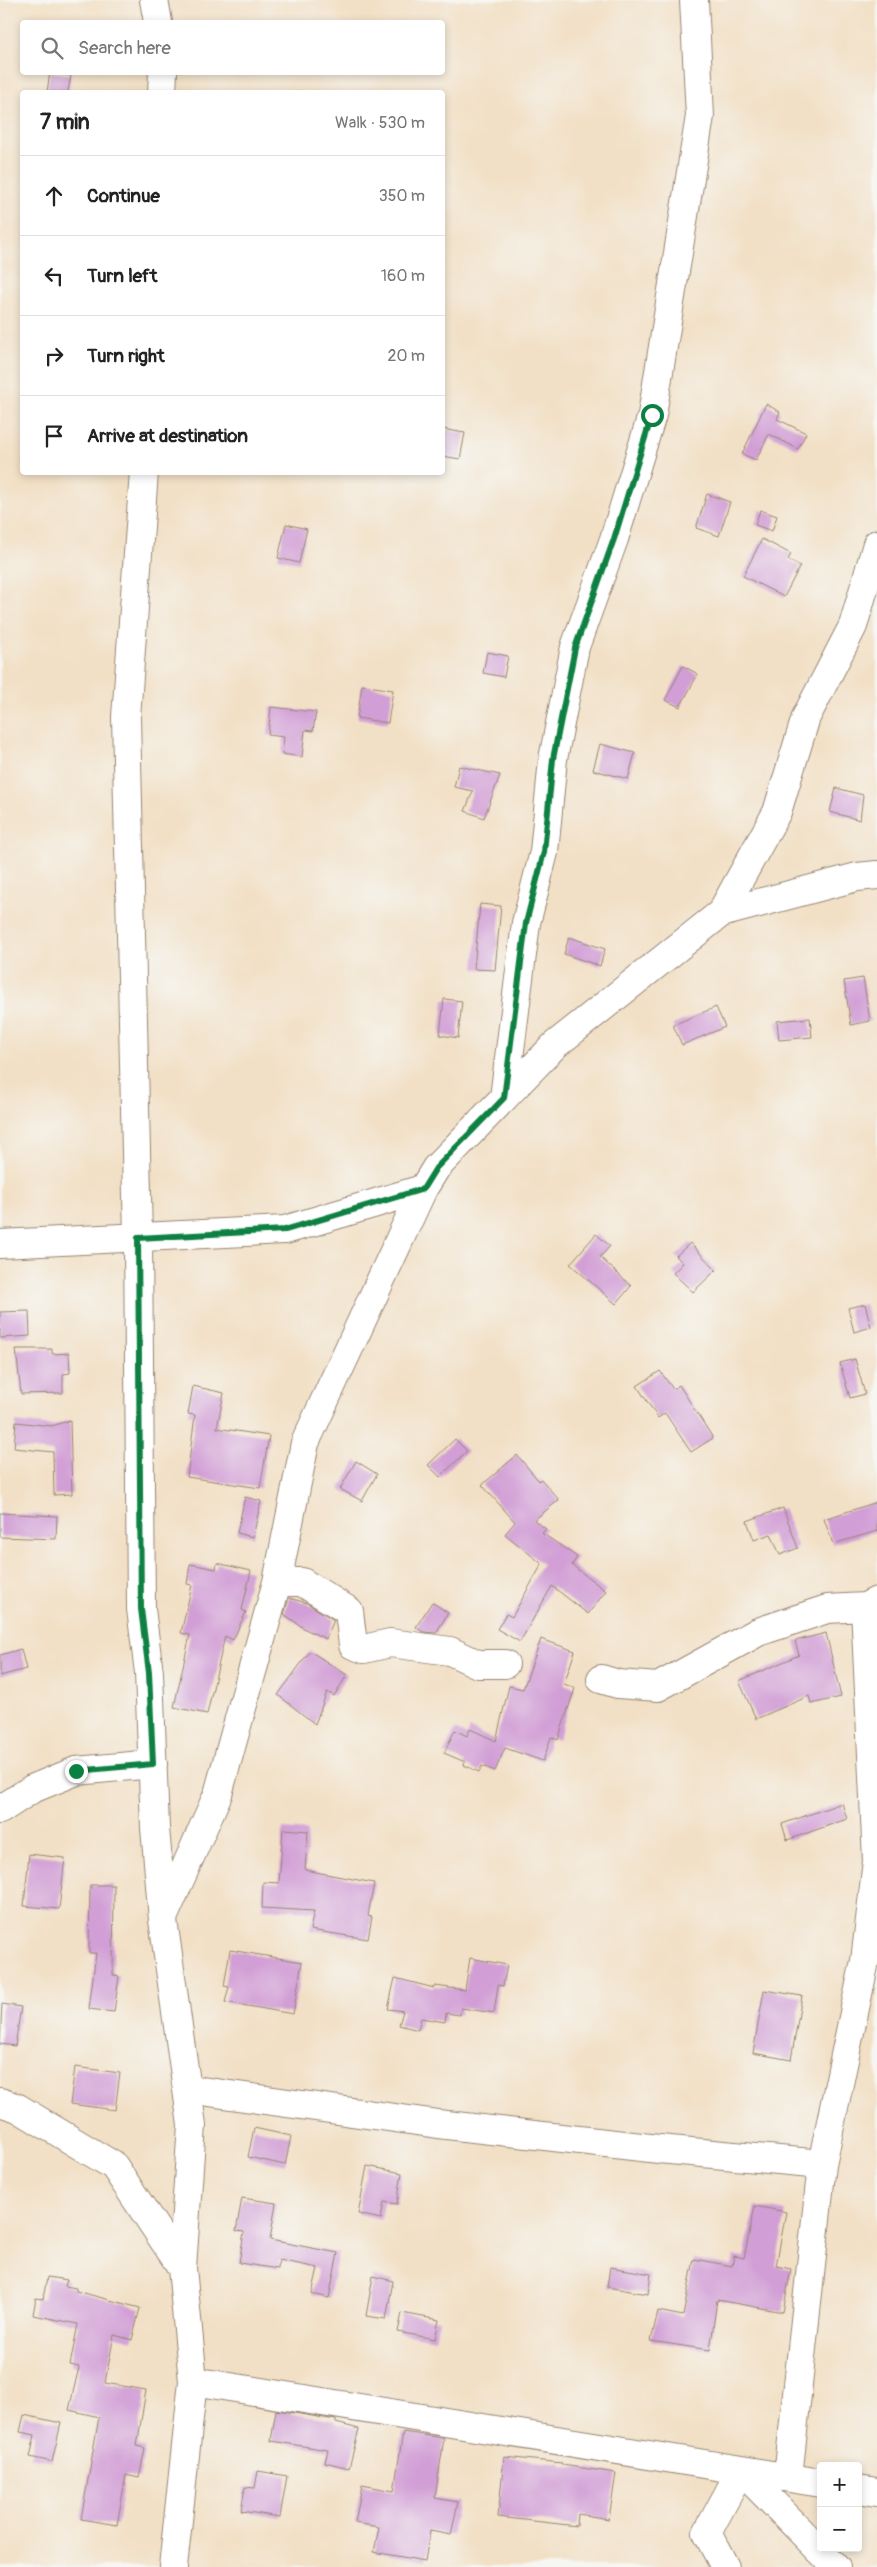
<!DOCTYPE html>
<meta charset="utf-8">
<style>
:root{--surface:#fff;--page:#f2f2f2;--text:#222;--muted:#767676;--line:#e0e0e0}
body{margin:0;font-family:Pangolin,sans-serif;background:var(--page);color:var(--text)}
.controls{position:absolute;right:15px;bottom:15px;display:grid;overflow:hidden;border-radius:5px;box-shadow:0 2px 8px #0003}
.controls button{width:45px;height:45px;display:grid;place-items:center;padding:0;border:0;border-bottom:1px solid var(--line);background:var(--surface);color:var(--text);font:25px sans-serif}
.stop{position:absolute;width:15px;height:15px;margin:-11px;border:4px solid #0b8043;border-radius:50%;background:#fff}
.stop.end{background:#0b8043;border-color:#fff;box-shadow:0 1px 5px #0008}
.list{margin:0;padding:0;list-style:none}
h2{display:flex;justify-content:space-between;align-items:center;height:65px;margin:0;padding:0 20px;font-size:21px}
h2 small{font-size:16px;font-weight:400;color:var(--muted)}
.list li{display:grid;grid-template-columns:32px 1fr auto;gap:15px;align-items:center;box-sizing:border-box;height:80px;padding:0 20px;border-top:1px solid var(--line)}
.list b{display:block;font-size:19px;white-space:nowrap}
.list em{font-size:16px;font-style:normal;color:var(--muted)}
.icon{flex:none;width:28px;height:28px;fill:none;stroke:currentColor;stroke-width:2;stroke-linecap:round;stroke-linejoin:round}
.map{position:relative;flex:none;width:877px;height:2567px;overflow:hidden}
.search{position:absolute;background:var(--surface);box-shadow:0 2px 8px #0003;left:20px;top:20px;width:425px;height:55px;display:flex;align-items:center;gap:12px;box-sizing:border-box;padding:0 18px;border-radius:5px;color:var(--muted);font-size:19px}
.panel{position:absolute;background:var(--surface);box-shadow:0 2px 8px #0003;left:20px;top:90px;width:425px;height:385px;border-radius:5px}
.map>svg:first-child{display:block}
.building{fill:#d19ed6}
.lines{fill:none;stroke-linecap:round;stroke-linejoin:round}
.minor-casing{stroke:#968572;stroke-width:30}
.minor{stroke:#fff;stroke-width:28}
.route{stroke:#0b8043;stroke-width:6}
</style>
<div class="map">
<svg width="877" height="2567" viewBox="0 0 877 2567">
<rect width="100%" height="100%" fill="#f6f6f2"/>
<filter id="ink" filterUnits="userSpaceOnUse"><feTurbulence type="fractalNoise" baseFrequency=".02" numOctaves="2"/><feDisplacementMap in="SourceGraphic" scale="10" xChannelSelector="R" yChannelSelector="G"/><feConvolveMatrix kernelMatrix="1 2 1 2 8 2 1 2 1" color-interpolation-filters="sRGB"/></filter>
<filter id="wash" filterUnits="userSpaceOnUse"><feTurbulence type="fractalNoise" baseFrequency=".0096" numOctaves="4" result="noise"/><feDisplacementMap in="SourceGraphic" scale="20" xChannelSelector="R" yChannelSelector="G"/><feGaussianBlur stdDeviation="1.12" result="paint"/><feColorMatrix in="noise" values="0 0 0 0 0 0 0 0 0 0 0 0 0 0 0 0 0 1.4 0 .05"/><feComposite in="paint" operator="in"/></filter>
<g filter="url(#wash)">
<rect width="100%" height="100%" fill="#f2e0c6"/>
<g id="blocks">
<path class="building" d="M50 72 71 75 68 92H47Z
M766 404 780 412 777 419 806 433 798 449 769 434 756 460 742 454Z
M442 429 465 433 460 459 442 456Z
M707 494 730 502 719 536 696 528Z
M760 510 777 516 772 531 755 525Z
M286 524 307 529 299 563 278 558Z
M762 539 791 554 788 560 800 566 784 597 743 576Z
M487 652 508 656 504 677 483 673Z
M683 666 698 674 680 707 665 700Z
M362 685 393 690 388 723 357 718Z
M271 707 316 712 313 731 305 730 302 757 282 754 284 737 268 735Z
M600 744 635 753 628 779 593 770Z
M459 766 500 775 484 818 465 811 473 791 454 787Z
M836 788 863 795 860 820 830 812Z
M480 904 501 906 495 970 474 969Z
M569 937 605 949 600 966 564 954Z
M863 978 870 1021 851 1025 844 981Z
M444 999 462 1001 458 1038 440 1035Z
M716 1007 725 1027 682 1045 673 1025Z
M810 1018 812 1037 779 1040 777 1021Z
M596 1234 610 1246 600 1257 631 1286 616 1304 570 1264Z
M690 1243 716 1270 693 1292 673 1273 683 1263 676 1256Z
M865 1304 871 1327 854 1332 848 1308Z
M29 1311 30 1336 0 1338V1312Z
M16 1349H52V1354L69 1353 70 1373 63 1374V1393L21 1394Z
M855 1359 865 1394 850 1398 840 1363Z
M660 1371 673 1389 679 1385 713 1438 691 1452 665 1413 658 1418 637 1386Z
M193 1386 224 1393 217 1428 269 1436 260 1488 187 1477 195 1415 188 1414Z
M70 1420 72 1494 54 1495 53 1452 14 1448 16 1422 52 1426Z
M455 1439 467 1451 440 1477 428 1465Z
M517 1455 539 1481 541 1479 559 1500 534 1520 546 1529 542 1533 577 1557 572 1565 606 1591 588 1614 552 1586 520 1642 497 1629 506 1614 512 1617 542 1564 505 1534 515 1522 482 1485Z
M356 1461 377 1474 362 1501 340 1489Z
M245 1497 261 1501 253 1537 237 1533Z
M877 1502V1531L833 1544 824 1519Z
M783 1508 798 1548 780 1555 771 1534 754 1540 747 1521Z
M0 1513 57 1516 56 1539 0 1537Z
M217 1563 251 1571 242 1610 246 1612 233 1640 225 1636 207 1714 174 1707 190 1635 181 1633 192 1585 187 1584 190 1564 216 1569Z
M289 1598 307 1603 334 1620 326 1639 305 1629 284 1614Z
M432 1602 448 1613 436 1633 423 1632 416 1627Z
M826 1633 841 1697 811 1704 809 1696 756 1719 739 1681 799 1655 795 1641Z
M541 1639 575 1651 564 1684 575 1688 558 1740 551 1737 543 1761 505 1748 495 1771 482 1766 479 1772 464 1765 465 1762 444 1753 455 1730 467 1736 470 1729 496 1741 509 1686 523 1689Z
M21 1649 26 1669 0 1676V1655Z
M310 1651 347 1675 334 1696 327 1692 315 1724 278 1695Z
M842 1803 847 1819 787 1840 782 1824Z
M283 1829 308 1831 305 1870 374 1883 368 1916 372 1917 368 1939 310 1930 314 1911 262 1908 263 1882 279 1883Z
M29 1854 65 1858 59 1909 24 1906Z
M90 1885H114L113 1975 119 1976 114 2012 89 2009 96 1953H89Z
M230 1950 302 1962 293 2014 225 2002 229 1987 224 1986Z
M470 1958 507 1965 503 1986 498 1985 494 2013 461 2008 460 2015 446 2013 445 2022 421 2018 418 2030 399 2025 403 2011 388 2009 395 1978 434 1988 435 1986 465 1990Z
M764 1990 802 1996 791 2060 753 2053Z
M2 2004 21 2007 15 2046 0 2044Z
M75 2067 120 2073 115 2110 70 2104Z
M254 2128 291 2136 285 2165 248 2157Z
M367 2166 402 2173 397 2204 384 2202 381 2219 358 2214Z
M242 2198 276 2203 270 2240 338 2253 329 2298 312 2294 318 2268 279 2260 278 2269 239 2263 244 2232 236 2231Z
M755 2206 786 2212 776 2266 791 2269 783 2312 717 2300 710 2350 651 2341 658 2311 683 2316 694 2259 732 2266 734 2256 744 2258Z
M610 2267 651 2274 648 2294 607 2287Z
M373 2276 393 2281 386 2319 366 2316Z
M47 2277 67 2280 65 2286 76 2288V2291L140 2308 132 2340 114 2335 105 2383 146 2390 137 2446 145 2448 139 2478 126 2475 117 2525 81 2519 99 2417 69 2410 79 2367 70 2365 78 2324 33 2315 36 2298 43 2299Z
M402 2313 439 2320 435 2339 398 2332Z
M276 2410 336 2420V2423L359 2429 349 2468 325 2462 328 2450 271 2441Z
M24 2415 61 2423 52 2462 30 2457 35 2435 20 2432Z
M403 2432 444 2438 435 2498 458 2502 451 2535 430 2531 425 2561 374 2552 379 2527 355 2523 362 2485 394 2491Z
M504 2457 562 2463V2465L616 2473 609 2519 578 2514 577 2526 498 2517Z
M258 2471 287 2476 280 2517 241 2511 245 2487 255 2488Z"/>
</g>
</g>
<g filter="url(#ink)">
<use href="#blocks" fill-opacity="0" stroke="#968572" stroke-width="1"/>
<g class="lines">
<g class="minor-casing">
<path id="minor" d="M154 0 158 22
M162 92 163 72
M144 472 126 717 138 1238 141 1609 149 1673 155 1828 163 1920 192 2125 182 2268 193 2381 173 2567
M721 913 857 877 877 875
M504 1098 526 923 544 852 553 759 575 647 614 539 652 415 700 116 694 0
M0 1244 285 1230 423 1189
M277 1582H302L349 1611 353 1645 364 1649 390 1643 450 1651 478 1664H505
M601 1679 618 1684 658 1687 758 1632 827 1609 865 1607 877 1601
M0 1810 32 1789 76 1771 153 1764
M164 1916 218 1794 277 1582 305 1443 423 1189 436 1168 555 1045 721 913 777 812 806 717 853 626 877 544
M187 2089 438 2124 659 2149 822 2164
M0 2102 18 2108 114 2166 182 2268
M193 2381 821 2483
M788 2477 822 2164 865 1961 877 1861 865 1607
M858 2489 877 2492
M725 2567 707 2533 741 2470 836 2567"/>
</g>
<use href="#minor" class="minor"/>
</g>
</g>
<g class="lines" filter="url(#ink)">
<path class="route" d="M76 1771 153 1764 149 1673 141 1609 138 1238 285 1230 423 1189 436 1168 504 1098 526 923 544 852 553 759 575 648 614 539 652 415"/>
</g>
</svg>
<div class="controls">
<button>+</button>
<button>−</button>
</div>
<div class="stop" style="left:652px;top:415px"></div>
<div class="stop end" style="left:76px;top:1771px"></div>
<div class="search"><svg class="icon" aria-label="search" viewBox="0 0 24 24"><circle cx="10" cy="10" r="6"/><path d="M15 15l6 6"/></svg>Search here</div>
<section class="panel">
<h2>7 min<small>Walk · 530 m</small></h2>
<ul class="list">
<li><svg class="icon" aria-label="ahead" viewBox="0 0 24 24"><path d="M12 20V5M6 11l6-6 6 6"/></svg><div><b>Continue</b></div><em>350 m</em></li>
<li><svg class="icon" aria-label="left" viewBox="0 0 24 24"><path d="M17 20v-9H6M10 6l-5 5 5 5"/></svg><div><b>Turn left</b></div><em>160 m</em></li>
<li><svg class="icon" aria-label="right" viewBox="0 0 24 24"><path d="M7 20v-9h11M14 6l5 5-5 5"/></svg><div><b>Turn right</b></div><em>20 m</em></li>
<li><svg class="icon" aria-label="arrive" viewBox="0 0 24 24"><path d="M6 21V4h12l-3 4 3 4H6"/></svg><div><b>Arrive at destination</b></div></li>
</ul>
</section>
</div>
